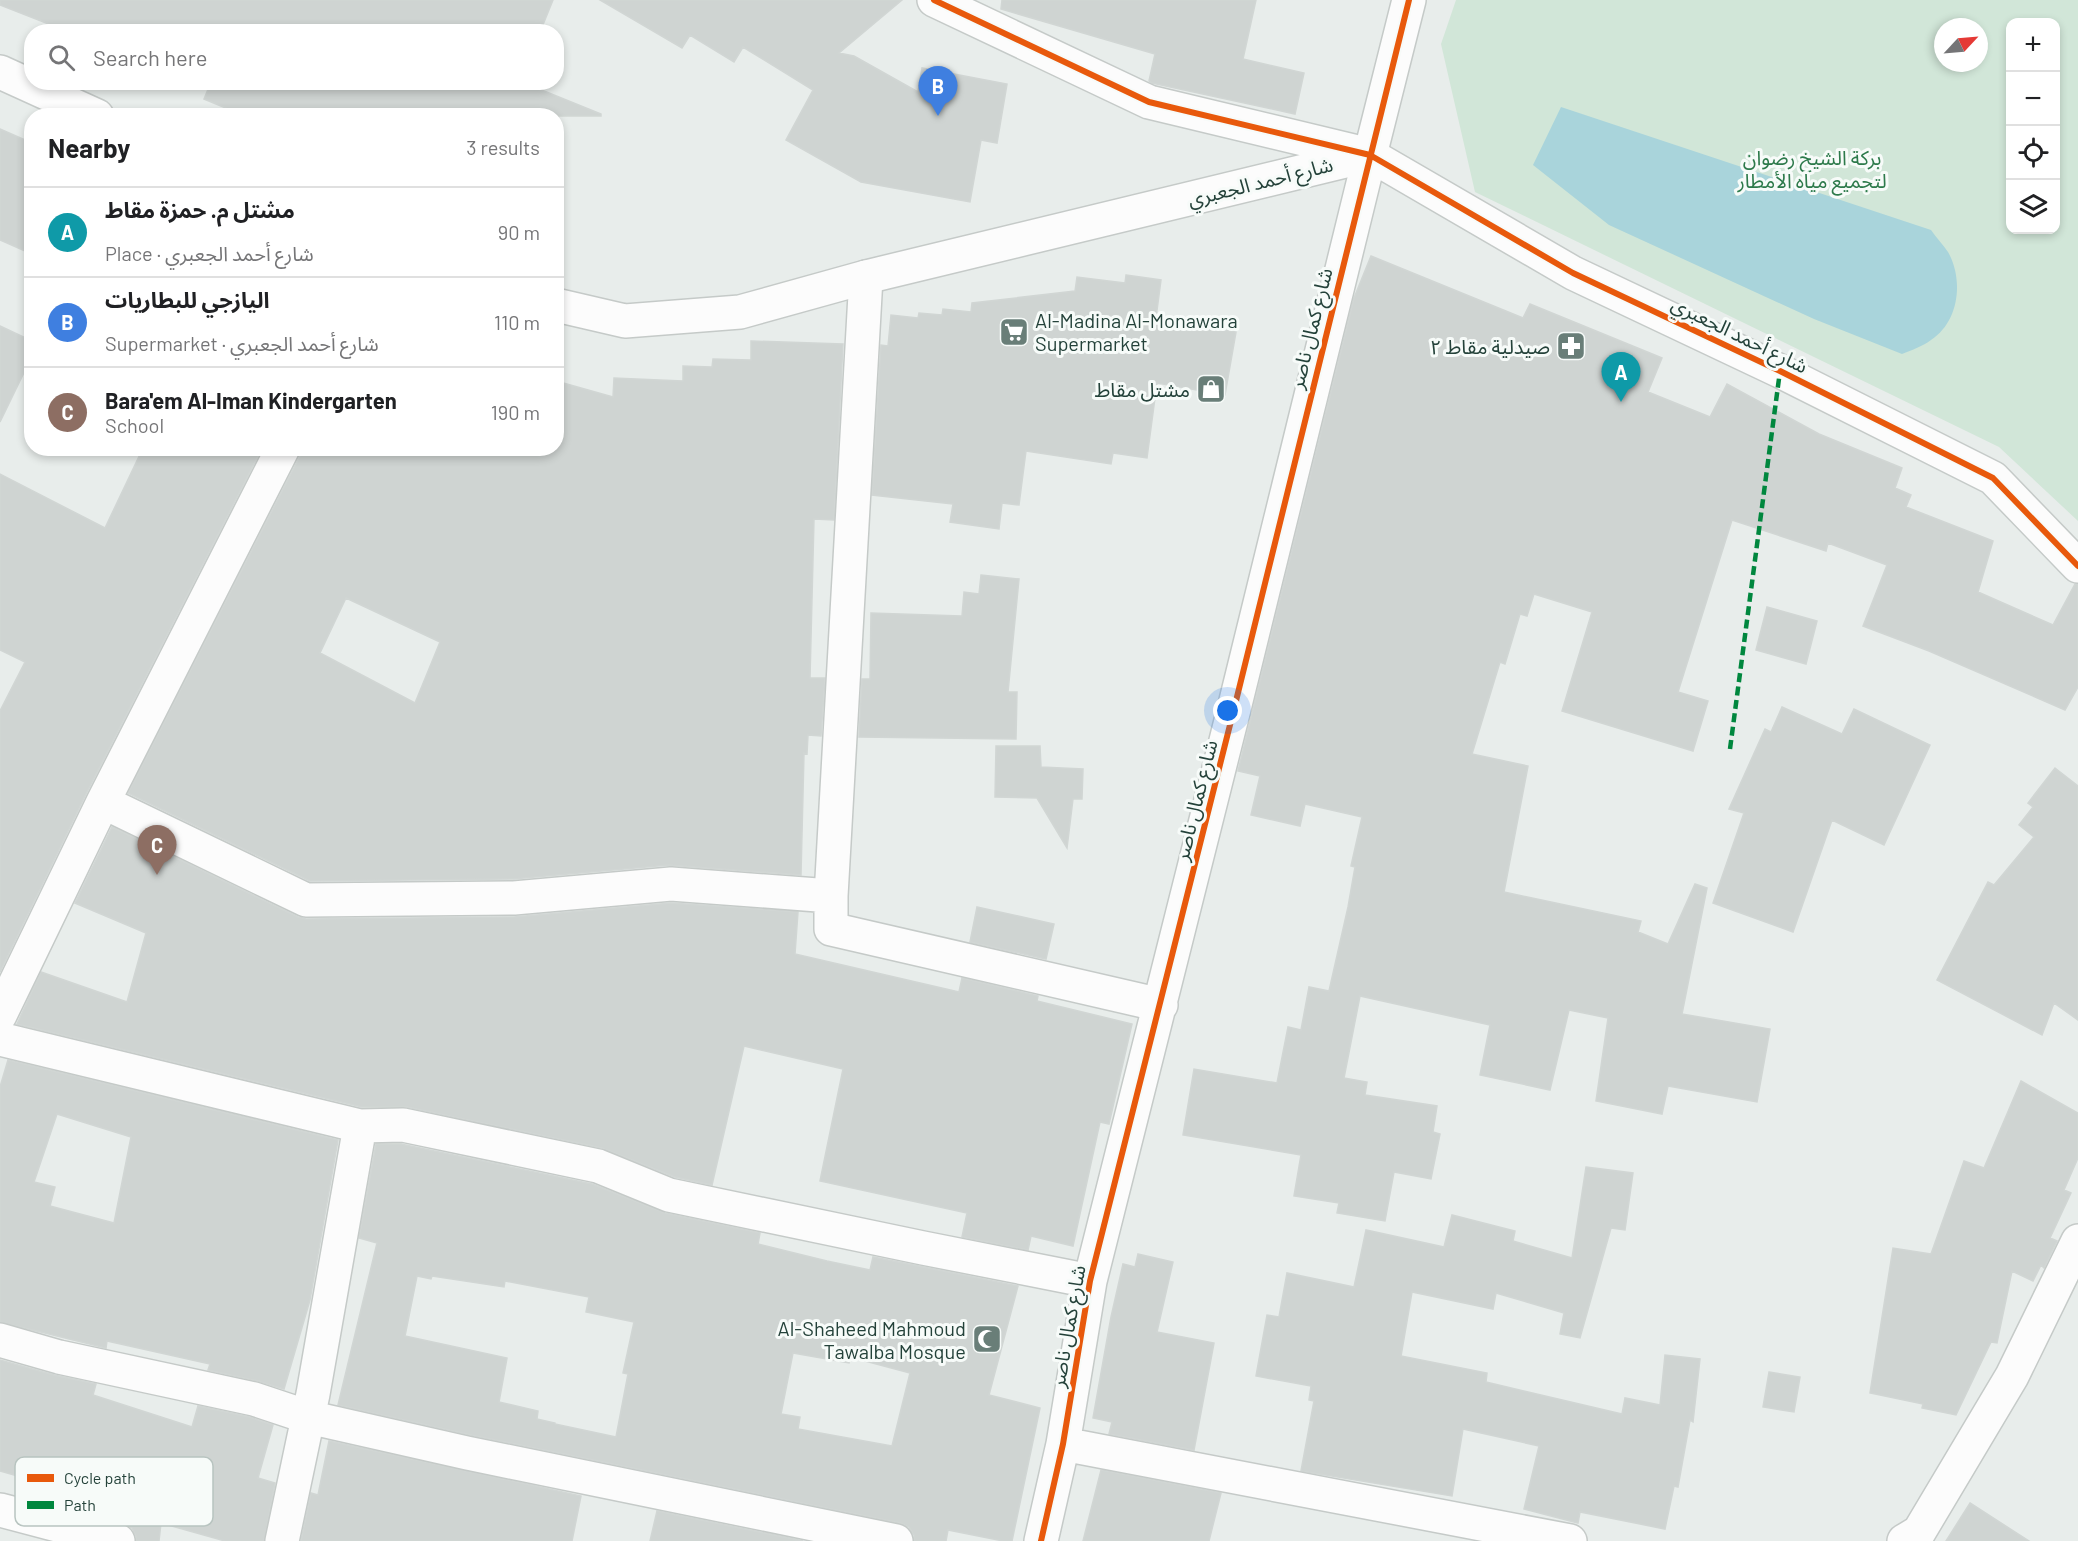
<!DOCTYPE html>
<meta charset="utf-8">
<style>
:root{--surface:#fff;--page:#f6f6f6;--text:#202124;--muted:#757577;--line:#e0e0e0;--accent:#697e78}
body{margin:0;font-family:Barlow,"Noto Sans Arabic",sans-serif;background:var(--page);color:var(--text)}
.controls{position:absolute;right:18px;top:18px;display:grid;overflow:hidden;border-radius:12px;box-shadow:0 3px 9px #0003}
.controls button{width:54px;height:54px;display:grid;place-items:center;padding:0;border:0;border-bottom:2px solid var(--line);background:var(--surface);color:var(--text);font:30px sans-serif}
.compass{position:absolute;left:1934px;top:18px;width:54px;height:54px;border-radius:50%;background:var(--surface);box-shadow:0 3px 9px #0003;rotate:64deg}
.you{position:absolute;left:1228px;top:711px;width:21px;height:21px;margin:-15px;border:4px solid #fff;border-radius:50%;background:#1a73e8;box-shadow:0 0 0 9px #1a73e833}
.badge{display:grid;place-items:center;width:39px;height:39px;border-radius:50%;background:var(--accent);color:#fff;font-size:20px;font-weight:700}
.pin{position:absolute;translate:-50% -50px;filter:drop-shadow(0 2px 3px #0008)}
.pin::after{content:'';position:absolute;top:32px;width:21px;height:18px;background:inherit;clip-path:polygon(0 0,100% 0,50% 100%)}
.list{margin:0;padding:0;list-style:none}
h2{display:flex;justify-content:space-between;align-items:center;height:78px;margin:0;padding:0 24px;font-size:26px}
h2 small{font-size:20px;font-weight:400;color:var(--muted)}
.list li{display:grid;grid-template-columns:39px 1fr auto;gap:18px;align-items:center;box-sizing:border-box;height:90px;padding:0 24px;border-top:2px solid var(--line)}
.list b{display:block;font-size:22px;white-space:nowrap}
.list p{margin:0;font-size:20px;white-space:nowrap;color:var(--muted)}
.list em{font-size:20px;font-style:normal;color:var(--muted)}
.icon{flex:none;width:33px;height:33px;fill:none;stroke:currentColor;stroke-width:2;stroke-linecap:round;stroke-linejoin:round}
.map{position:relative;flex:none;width:2078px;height:1541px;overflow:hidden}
.search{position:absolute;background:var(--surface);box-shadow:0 3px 9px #0003;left:24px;top:24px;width:540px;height:66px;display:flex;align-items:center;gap:15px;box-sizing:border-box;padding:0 21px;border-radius:24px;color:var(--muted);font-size:22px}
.panel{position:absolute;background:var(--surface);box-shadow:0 3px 9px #0003;left:24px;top:108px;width:540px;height:348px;border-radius:24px}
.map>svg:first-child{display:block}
.green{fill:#d1e6d8;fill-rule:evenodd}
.water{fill:#a9d4db}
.building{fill:#cfd4d2;stroke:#d1d6d4;stroke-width:1.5;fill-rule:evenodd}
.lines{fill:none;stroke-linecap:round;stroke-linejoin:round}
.minor-casing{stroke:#c5cac8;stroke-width:36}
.tertiary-casing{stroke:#c5cac8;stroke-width:36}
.minor{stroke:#fcfcfc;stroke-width:33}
.tertiary{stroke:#fcfcfc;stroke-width:33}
.quiet{stroke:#00873e;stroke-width:4.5;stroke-dasharray:9 4.5;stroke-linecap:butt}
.cycleway-casing{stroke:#f7fbf9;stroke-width:10}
.cycleway{stroke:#e8590c;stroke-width:6}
.labels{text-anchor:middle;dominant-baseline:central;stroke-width:6;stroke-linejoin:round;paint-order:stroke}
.park-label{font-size:20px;fill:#2d7a4b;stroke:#f7fbf9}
.street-label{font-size:20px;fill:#24423a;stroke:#f7fbf9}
.poi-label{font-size:20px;fill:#24423a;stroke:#f7fbf9;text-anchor:end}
.key{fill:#f7fbf9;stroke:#b8c4c0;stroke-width:1.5}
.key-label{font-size:16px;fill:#24423a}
</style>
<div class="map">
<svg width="2078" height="1541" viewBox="0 0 2078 1541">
<rect width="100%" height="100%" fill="#e8edeb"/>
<path class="green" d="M1456 0H2078V521L1999 447 1475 192 1441 44ZM2010 22H2056V230H2010ZM1943 27H1979V63H1943Z"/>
<path class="water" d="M1561 107 1931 230C1936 237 1943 245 1948 252 1964 280 1959 322 1931 340 1923 346 1912 350 1902 354L1814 319 1609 225 1533 165Z"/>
<path class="building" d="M0 0H553L540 32H69L0 5Z
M600 0H902L839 53 854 56 918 92 922 68 1007 84 997 143 981 140 970 202 861 182 786 140 813 90 743 47 734 62 690 35 682 48Z
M1002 0H1256L1243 59 1304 73 1295 114 1152 83 1149 81 1155 54 1001 9Z
M211 82H522L601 114V116H245L204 99Z
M0 129 32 143V254L0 240Z
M1371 256 1523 318 1530 304 1662 358 1648 392 1710 417 1727 384 1819 434 1902 468 1895 488 1911 495 1906 507 1993 541 1978 592 2053 625 2075 584H2078V687L2065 710 1929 651 1863 626 1887 565 1828 543 1826 551 1732 520 1678 692 1708 701 1693 751 1562 711 1592 612 1534 594 1527 616 1520 614 1505 664 1500 662 1472 754 1528 766 1504 892 1641 921 1638 932 1668 944 1695 884 1707 888 1682 1014 1770 1029 1757 1102 1668 1086 1662 1114 1596 1101 1608 1018 1569 1010 1550 1090 1480 1075 1490 1025 1360 996 1344 1078 1367 1082 1365 1095 1437 1106 1433 1132 1440 1134 1431 1179 1394 1172 1385 1221 1337 1213 1339 1203 1294 1196 1301 1155 1183 1135 1194 1069 1277 1083 1288 1027 1301 1030 1309 987 1329 991 1348 907 1355 867 1351 866 1362 817 1305 804 1300 826 1251 815 1260 776 1238 771 1354 298Z
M1126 275 1161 280 1156 318 1236 332 1225 395 1157 383 1147 458 1113 453 1111 464 1026 451 1019 505 1002 503 999 529 950 522 953 504 872 495 881 345 888 346 891 315 918 318 919 313 942 315 943 309 971 312 972 303 1075 291 1077 277 1125 283Z
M0 326 32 341V356L0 422Z
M751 341 843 344 834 520 814 519 810 678H825L821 736 808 735 807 754 804 753 801 875 669 865 513 879 310 881 128 793 300 456 301 448H556V398L563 383 613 397 614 378 683 381V366L712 367 713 359 751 360ZM346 598 440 642 415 703 320 653Z
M143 448H262L86 794 0 972V711L25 662 0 650V474L105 528Z
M981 575 1019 579 1008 692H1017L1016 739 859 737 862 679H870L871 613 962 616 964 592 979 594Z
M1767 607 1817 621 1806 664 1756 650Z
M1782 707 1842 734 1854 709 1930 745 1884 845 1832 820 1793 932 1713 903 1744 813 1729 809 1765 729 1771 732Z
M996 746H1040L1041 767 1083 769 1082 799H1073L1067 848 1037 798 995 797Z
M2055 768 2078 786V1020L2054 1003 2042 1035 1937 980 1988 882 1994 885 2034 837 2019 825 2033 807 2028 803Z
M112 827 298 917 306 919 514 917 671 903 798 912 795 954 959 992 962 978 1038 996 1037 1001 1132 1024 1109 1124 1100 1122 1073 1246 1031 1236 1028 1250 962 1237 967 1213 820 1181 843 1069 744 1046 712 1185 675 1177 602 1148 407 1107H362L17 1024 41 972 127 1002 146 933 75 903Z
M977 907 1054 924 1046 959 970 942Z
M8 1060 338 1140 310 1300 284 1389 258 1381 208 1370 210 1364 107 1341 106 1348 0 1322V1087ZM57 1114 131 1137 114 1223 50 1206 55 1187 34 1182Z
M2021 1081 2078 1113V1158L2064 1190 2071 1193 2050 1238 2057 1241 2044 1268 2041 1265 2033 1281 2012 1271 1997 1343 1991 1342 1956 1415 1922 1408 1923 1404 1870 1393 1893 1248 1931 1254 1964 1161 1984 1168Z
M376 1144H401L592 1184 665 1213 760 1233 758 1244 827 1261 870 1270 873 1257 1018 1286 989 1395 1040 1408 1012 1541H1003L948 1530 946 1541H914V1535L909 1527 900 1523 471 1435 338 1405 377 1243 359 1238ZM417 1276 431 1279 432 1276 504 1287 505 1281 589 1297 586 1312 634 1322 623 1373 628 1374 616 1437 555 1424V1423L537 1419 538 1411 499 1402 507 1358 405 1336ZM793 1353 849 1363 850 1357 910 1373 892 1446 798 1429 800 1417 781 1414Z
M1586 1167 1633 1173 1625 1230 1611 1228 1580 1338 1560 1334 1564 1313 1496 1293 1493 1309 1412 1292 1401 1356 1487 1373 1486 1382 1622 1414 1625 1398 1660 1405 1665 1355 1700 1359 1693 1422 1690 1420 1678 1487 1674 1486 1665 1529 1580 1512 1578 1523 1524 1509 1539 1446 1463 1429 1452 1496 1301 1471 1314 1401 1309 1400 1311 1386 1256 1376 1267 1315 1279 1317 1287 1273 1354 1287 1366 1230 1444 1247 1452 1215 1515 1231 1513 1241 1572 1258Z
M1138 1254 1173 1262 1157 1332 1214 1343 1194 1450 1109 1434 1112 1422 1093 1418 1111 1317 1123 1264 1135 1267Z
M0 1360 54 1375 96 1384 93 1395 192 1427 198 1406 249 1417 273 1425 258 1478 275 1483 264 1541H225L161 1523 159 1541H136V1536L132 1528 123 1523 38 1500 42 1483 0 1471Z
M1769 1372 1800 1377 1794 1412 1763 1407Z
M329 1441 581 1496 572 1541H301L311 1493 318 1495Z
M1101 1470 1221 1493 1209 1541H1083Z
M1970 1503 2029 1541H1946Z
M657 1511 803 1541H650Z"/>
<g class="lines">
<g class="minor-casing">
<path id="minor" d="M934 0 1149 102 1370 155 1573 273 1780 371 1993 478 2078 566
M103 802 306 900 514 898 671 884 831 896V929L1161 1005
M831 896 866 277
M0 1015 103 802 283 448
M0 1039 360 1126 403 1125 598 1166 669 1195 923 1248 1090 1281
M0 1340 59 1357 254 1399 308 1417 467 1453 896 1541
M1063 1444 1570 1541
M0 1510 118 1541
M282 1541 313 1394 360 1126
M1041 1541 1063 1444 1090 1281 1234 709 1370 155
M1904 1541 1919 1532 2012 1376 2078 1241"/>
</g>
<g class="tertiary-casing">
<path id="tertiary" d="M0 72 97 116
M556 305 625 321 740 312 866 277 1370 155 1409 0"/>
</g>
<use href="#minor" class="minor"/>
<use href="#tertiary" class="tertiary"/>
<path class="quiet" d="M1730 749 1780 371"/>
<g class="cycleway-casing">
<path id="cycleway" d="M934 0 1149 102 1370 155 1573 273 1780 371 1993 478 2078 566
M1041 1541 1063 1444 1090 1281 1234 709 1409 0"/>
</g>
<use href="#cycleway" class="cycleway"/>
</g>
<defs>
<g id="supermarket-square" transform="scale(1.5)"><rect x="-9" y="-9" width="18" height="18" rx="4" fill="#697e78" stroke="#f7fbf9"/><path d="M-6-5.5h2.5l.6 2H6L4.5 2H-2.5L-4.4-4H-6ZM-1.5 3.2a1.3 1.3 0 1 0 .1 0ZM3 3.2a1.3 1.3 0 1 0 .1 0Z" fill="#fff"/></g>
<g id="pharmacy-square" transform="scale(1.5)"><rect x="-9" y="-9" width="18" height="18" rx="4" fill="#697e78" stroke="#f7fbf9"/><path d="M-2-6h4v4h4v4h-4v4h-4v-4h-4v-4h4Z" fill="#fff"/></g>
<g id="shop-square" transform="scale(1.5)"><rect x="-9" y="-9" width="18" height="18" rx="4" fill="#697e78" stroke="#f7fbf9"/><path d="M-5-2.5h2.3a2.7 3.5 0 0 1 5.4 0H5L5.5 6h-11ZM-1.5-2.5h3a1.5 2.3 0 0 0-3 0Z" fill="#fff"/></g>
<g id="mosque-square" transform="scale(1.5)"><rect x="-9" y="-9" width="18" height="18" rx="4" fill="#697e78" stroke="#f7fbf9"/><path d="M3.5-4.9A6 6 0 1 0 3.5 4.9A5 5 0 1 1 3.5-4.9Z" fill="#fff"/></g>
</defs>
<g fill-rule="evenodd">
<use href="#supermarket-square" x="1014" y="332"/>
<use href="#pharmacy-square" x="1571" y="346"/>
<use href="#shop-square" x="1211" y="389"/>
<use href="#mosque-square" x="987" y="1339"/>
</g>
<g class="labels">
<g class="park-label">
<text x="1812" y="157">بركة الشيخ رضوان<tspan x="1812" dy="23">لتجميع مياه الأمطار</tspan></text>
</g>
<g class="street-label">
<text transform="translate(1260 181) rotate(-14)">شارع أحمد الجعبري</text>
<text transform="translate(1310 328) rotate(-76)">شارع كمال ناصر</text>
<text transform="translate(1740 334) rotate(26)">شارع أحمد الجعبري</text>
<text transform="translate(1195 800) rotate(-76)">شارع كمال ناصر</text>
<text transform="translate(1067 1326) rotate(-80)">شارع كمال ناصر</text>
</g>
<g class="poi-label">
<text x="1035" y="320" text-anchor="start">Al-Madina Al-Monawara<tspan x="1035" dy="23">Supermarket</tspan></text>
<text x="1550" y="346">صيدلية مقاط ٢</text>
<text x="1190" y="389">مشتل مقاط</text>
<text x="966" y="1328">Al-Shaheed Mahmoud<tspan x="966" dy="23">Tawalba Mosque</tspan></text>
</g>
</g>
<rect x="15" y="1457" width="198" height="69" rx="9" class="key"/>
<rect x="27" y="1474" width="27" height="8" fill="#e8590c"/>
<rect x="27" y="1501" width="27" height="8" fill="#00873e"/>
<g class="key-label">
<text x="64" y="1484">Cycle path</text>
<text x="64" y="1511">Path</text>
</g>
</svg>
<div class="controls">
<button>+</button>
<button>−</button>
<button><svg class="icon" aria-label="locate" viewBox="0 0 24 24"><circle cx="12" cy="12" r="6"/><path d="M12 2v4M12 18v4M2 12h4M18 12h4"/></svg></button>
<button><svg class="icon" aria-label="layers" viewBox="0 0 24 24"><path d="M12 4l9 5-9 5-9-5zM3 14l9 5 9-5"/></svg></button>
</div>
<svg class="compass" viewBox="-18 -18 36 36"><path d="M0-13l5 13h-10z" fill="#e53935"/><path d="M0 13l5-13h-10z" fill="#757577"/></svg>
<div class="you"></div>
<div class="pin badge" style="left:1621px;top:402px;background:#0f9aa8">A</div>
<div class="pin badge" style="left:938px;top:116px;background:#3f7fe0">B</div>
<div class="pin badge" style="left:157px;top:875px;background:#8d6e63">C</div>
<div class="search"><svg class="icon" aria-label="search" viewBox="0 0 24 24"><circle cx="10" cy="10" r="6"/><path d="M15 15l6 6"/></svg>Search here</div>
<section class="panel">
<h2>Nearby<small>3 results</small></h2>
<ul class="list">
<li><span class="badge" style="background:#0f9aa8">A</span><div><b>مشتل م. حمزة مقاط</b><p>Place · شارع أحمد الجعبري</p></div><em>90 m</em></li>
<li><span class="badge" style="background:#3f7fe0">B</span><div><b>اليازجي للبطاريات</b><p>Supermarket · شارع أحمد الجعبري</p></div><em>110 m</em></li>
<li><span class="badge" style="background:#8d6e63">C</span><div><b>Bara'em Al-Iman Kindergarten</b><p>School</p></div><em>190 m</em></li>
</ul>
</section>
</div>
